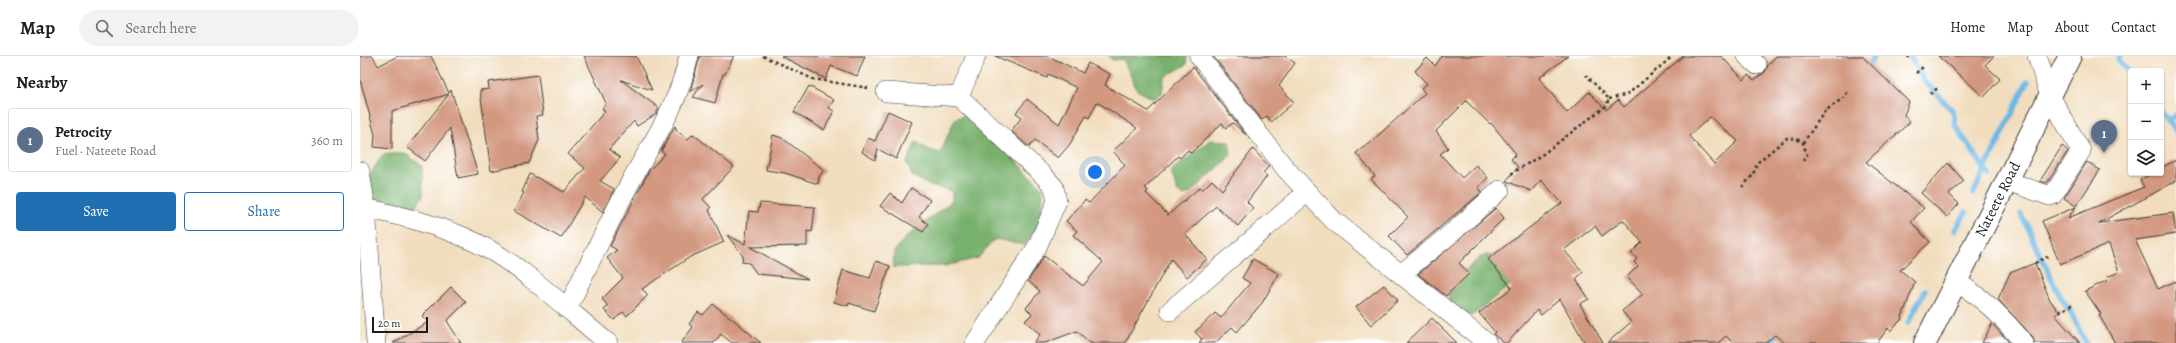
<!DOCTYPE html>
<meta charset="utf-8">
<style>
:root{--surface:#fff;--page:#f2f2f2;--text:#202124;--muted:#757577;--line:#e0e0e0;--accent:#1f6fb2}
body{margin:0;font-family:Alegreya,serif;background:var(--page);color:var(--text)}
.controls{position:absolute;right:12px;top:12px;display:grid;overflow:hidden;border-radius:4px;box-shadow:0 1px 3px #0004}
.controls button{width:36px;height:36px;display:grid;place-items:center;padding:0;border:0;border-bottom:1px solid var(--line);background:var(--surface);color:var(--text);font:20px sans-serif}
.scale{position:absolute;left:12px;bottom:10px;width:56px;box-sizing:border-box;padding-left:4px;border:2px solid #1c1c1c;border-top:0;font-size:11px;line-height:14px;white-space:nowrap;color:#1c1c1c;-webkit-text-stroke:3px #fff;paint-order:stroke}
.you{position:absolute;left:735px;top:116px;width:14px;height:14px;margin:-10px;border:3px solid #fff;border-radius:50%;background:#1a73e8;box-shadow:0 0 0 6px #1a73e833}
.badge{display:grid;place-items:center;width:26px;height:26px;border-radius:50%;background:var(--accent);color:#fff;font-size:13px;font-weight:700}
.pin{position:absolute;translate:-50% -33px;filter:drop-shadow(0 1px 2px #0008)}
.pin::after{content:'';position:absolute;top:21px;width:14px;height:12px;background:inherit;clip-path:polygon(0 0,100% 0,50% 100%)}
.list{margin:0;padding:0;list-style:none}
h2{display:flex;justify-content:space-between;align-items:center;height:52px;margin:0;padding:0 16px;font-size:17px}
h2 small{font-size:13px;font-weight:400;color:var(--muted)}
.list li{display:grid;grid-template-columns:26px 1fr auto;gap:12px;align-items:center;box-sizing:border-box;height:64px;margin:0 8px 8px;padding:0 8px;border:1px solid var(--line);border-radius:4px}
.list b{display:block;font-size:15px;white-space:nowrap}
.list p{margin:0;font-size:13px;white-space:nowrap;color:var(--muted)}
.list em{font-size:13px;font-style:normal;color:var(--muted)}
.actions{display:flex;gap:8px;padding:12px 16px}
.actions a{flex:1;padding:9px 0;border:1px solid var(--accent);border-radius:4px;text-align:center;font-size:14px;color:var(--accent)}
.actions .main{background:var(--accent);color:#fff}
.icon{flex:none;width:22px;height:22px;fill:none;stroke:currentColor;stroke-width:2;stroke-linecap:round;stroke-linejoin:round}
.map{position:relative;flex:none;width:1816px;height:287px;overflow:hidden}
header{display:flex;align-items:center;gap:24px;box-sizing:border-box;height:56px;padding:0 20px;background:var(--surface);border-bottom:1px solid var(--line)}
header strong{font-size:19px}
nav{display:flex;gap:22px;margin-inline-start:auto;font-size:14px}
.search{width:280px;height:36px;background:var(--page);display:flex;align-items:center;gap:10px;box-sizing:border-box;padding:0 14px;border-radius:22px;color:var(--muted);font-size:15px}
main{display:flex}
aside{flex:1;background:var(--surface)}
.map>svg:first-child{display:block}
.forest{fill:#78b06d;stroke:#4a6644}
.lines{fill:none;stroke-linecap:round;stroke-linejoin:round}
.stream{stroke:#69b8e4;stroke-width:5.5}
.building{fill:#d39880;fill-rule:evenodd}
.minor-casing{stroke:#3c3934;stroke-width:20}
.major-casing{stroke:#3c3934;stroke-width:24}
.path{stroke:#3c3934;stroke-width:2.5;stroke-dasharray:3 3;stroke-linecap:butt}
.minor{stroke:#fff;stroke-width:19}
.major{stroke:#fff;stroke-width:22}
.labels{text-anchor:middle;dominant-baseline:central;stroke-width:3;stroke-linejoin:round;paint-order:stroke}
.street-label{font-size:15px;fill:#1c1c1c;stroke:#fff}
</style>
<header>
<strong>Map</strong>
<div class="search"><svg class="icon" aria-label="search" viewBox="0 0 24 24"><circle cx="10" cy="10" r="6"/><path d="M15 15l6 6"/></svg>Search here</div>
<nav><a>Home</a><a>Map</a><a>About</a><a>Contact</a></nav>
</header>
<main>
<aside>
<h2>Nearby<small></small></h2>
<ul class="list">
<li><span class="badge" style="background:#5c6f8a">1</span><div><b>Petrocity</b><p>Fuel · Nateete Road</p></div><em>360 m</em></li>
</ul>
<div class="actions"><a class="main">Save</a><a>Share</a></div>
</aside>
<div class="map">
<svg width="1816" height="287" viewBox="0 0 1816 287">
<rect width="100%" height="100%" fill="#fff"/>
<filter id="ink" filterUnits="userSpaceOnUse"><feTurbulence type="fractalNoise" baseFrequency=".025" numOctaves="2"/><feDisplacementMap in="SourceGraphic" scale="8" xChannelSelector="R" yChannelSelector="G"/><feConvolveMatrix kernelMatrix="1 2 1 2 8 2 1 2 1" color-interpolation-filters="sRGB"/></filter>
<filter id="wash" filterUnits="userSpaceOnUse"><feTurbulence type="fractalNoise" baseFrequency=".012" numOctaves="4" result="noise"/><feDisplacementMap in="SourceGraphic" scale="16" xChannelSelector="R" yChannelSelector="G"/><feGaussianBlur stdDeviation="0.9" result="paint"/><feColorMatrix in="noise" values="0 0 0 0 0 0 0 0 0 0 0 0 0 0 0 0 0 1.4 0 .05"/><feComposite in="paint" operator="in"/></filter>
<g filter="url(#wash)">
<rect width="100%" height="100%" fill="#f1ddbd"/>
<path class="forest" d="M749 0H827L826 9 804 21 802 37 794 43 777 34 763 3 752 4Z
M609 57 683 133 682 164 664 189 635 183 618 202 585 210 533 211 534 196 545 182 592 145V135L571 130 552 120 547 107 556 86 567 93 580 97 595 63Z
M850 84 869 85 871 99 833 135 824 140 817 135 811 115Z
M44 97 62 110 63 140 53 154 8 144V123L22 99Z
M1126 199 1137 200 1156 224 1112 260 1088 249 1091 228 1119 202Z"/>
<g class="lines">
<path class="stream" d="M1550 0 1565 26 1593 55 1596 71 1629 119
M1760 0 1758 3 1771 19
M1507 14 1514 0
M1801 56 1808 64
M1816 59 1808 64 1816 75
M1613 138 1668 25
M1661 158 1699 238 1711 257 1726 287
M1595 174 1606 156
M1548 267 1565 234
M1411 287 1420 274"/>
</g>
<g id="blocks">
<path class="building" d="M0 0H13L18 10 38 0H71L89 37 91 34 118 118 98 122 90 72 65 105 47 91 89 38 32 55V93L14 91 15 79 0 23Z
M224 0H276L292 34 261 24 299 52 296 58 277 70 274 65 249 93 260 102 240 125 254 133 243 156 225 141 201 182 154 155 164 137 162 136 170 118 204 136 225 112 208 98 245 55 242 53 246 47Z
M340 0H374L365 18H363L355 47 333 41 343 28 330 36Z
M421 0H505L497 20 471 10 466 23Z
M635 0H688L723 17 728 7 750 18 745 29 788 55 833 11 886 79 873 67 866 72 862 67 831 97 828 94 820 102 818 100 785 132 788 135 786 137 808 159 840 131 842 134 852 124 862 134 893 93 909 110 903 117 907 120 887 146 893 152 878 170 856 150 825 178 847 203 827 221 811 203 765 287H730L717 275 685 287H674L680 278 665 265 672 258 666 252 680 235 668 225 684 200 723 230 743 206 713 179 717 175 706 165 725 144 729 147 765 109 753 95 777 72 737 46 729 62 726 60 710 88 698 102 675 84 669 91 651 75 662 61 656 57 667 43 699 68 717 32 688 18 687 22Z
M853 0H925L935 7 919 30 934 46 911 66 907 60 902 64Z
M1082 0H1208L1179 22 1207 57 1229 36 1246 54 1258 44 1264 51 1323 0H1361L1384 24 1388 19 1394 24 1405 16 1408 9 1416 0H1502L1549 46 1544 59 1550 66 1506 106 1564 152 1551 166 1570 186 1540 214 1555 226 1541 264 1530 275 1528 272 1517 287H1425L1415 279 1405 287H1373L1366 280 1358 287H1247L1271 266 1262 255 1283 238 1267 221 1278 210 1274 206 1277 203 1271 197 1282 186 1263 164 1242 180 1235 170 1204 194 1223 216 1216 223 1229 243 1220 248 1243 287H1225L1200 243 1181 259 1177 254 1147 287H1144L1133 278 1135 276 1119 257 1152 232 1128 203 1202 147 1181 124 1171 135 1146 125 1158 111 1151 103 1156 98 1131 67 1130 68 1106 45 1076 75 1088 92 1080 98 1102 122 1116 109 1128 122 1118 131 1122 136 1047 199 1029 180 1048 161 1011 123 1015 120 996 97 1012 85 1065 37 1061 32 1067 28 1055 15 1067 2 1075 10ZM1350 61 1378 85 1354 108 1329 80Z
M1578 0H1634L1625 9 1640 23 1624 41Z
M178 19 183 59 176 60 179 84 169 107 131 115 120 34 129 33 128 26Z
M449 30 474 44 469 52 474 55 464 74 434 56Z
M528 55 552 66 536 103 518 93 515 104 502 96 508 82 515 85Z
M315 70 317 75 328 83 333 78 374 111 343 143 351 152 349 154 364 186 330 201 282 233 288 239 267 260 263 256 254 264 244 254 248 250 242 243 263 222 247 202 257 194 250 190 290 113 305 98 301 95Z
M413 79 422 82 464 114 459 121 458 128 425 117 406 114Z
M1702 90 1708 95 1687 127 1680 125Z
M1816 104V125L1739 167 1813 157 1816 178 1775 184 1798 233 1816 225V287H1755L1739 259 1741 258 1725 235 1748 224 1747 221 1759 216 1749 188 1700 208 1682 165 1716 151 1708 162 1784 131 1780 124 1792 117H1801V112Z
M1727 106 1740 114 1716 150 1704 142Z
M1588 107 1604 125 1589 138 1599 148 1587 161 1561 137Z
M551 132 570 144 559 161 568 168 563 176 520 150 530 137 542 147Z
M400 147 455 151 452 176 447 175V190L390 191 448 223 397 218 389 207 382 206 383 200 367 179 385 188 389 155 398 156Z
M1136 152 1144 162 1099 207 1109 218 1086 240 1058 218Z
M893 203 919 218 902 247 877 276 872 271 855 287H839L842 283 835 276 855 257 861 262 890 227 882 222Z
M516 205 530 210 514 255 489 247 488 250 474 246 483 214 510 222Z
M1675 207 1690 244 1699 256 1695 259 1720 287H1675L1672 280 1638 243 1650 217Z
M1024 229 1038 244 1011 269 996 251Z
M91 231 106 246 87 265 101 287H33L68 266 62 260Z
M353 248 380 269 401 287H372L361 278 354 287H321L333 271 329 268 338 256 343 259Z
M1072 262 1097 287H1046Z
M1632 268 1648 285 1649 287H1622Z"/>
</g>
</g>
<g filter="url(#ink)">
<use href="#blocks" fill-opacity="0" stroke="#3c3934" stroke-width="1"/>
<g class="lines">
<g class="minor-casing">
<path id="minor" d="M839 0 925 112 973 164 1127 287
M1387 0 1397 9
M526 36 599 41
M0 115 6 153 16 287
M1647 125 1690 140 1693 139 1721 95 1690 40 1677 0
M0 151C43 160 92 172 130 194 171 218 211 257 248 287
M1041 218 1093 176 1140 134
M1596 226C1624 242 1643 262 1664 287
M207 253C228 210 249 166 272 123 296 80 318 49 329 0
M810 255 946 137
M615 287 677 191 697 145 694 131 685 121 599 41 616 0"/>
</g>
<g class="major-casing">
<g id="major">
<path id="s1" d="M1565 287 1710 0"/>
</g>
</g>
<path class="path" d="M403 0 453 23 508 32
M1548 2 1549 0
M1556 17 1563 11
M1570 38 1579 31
M1249 43 1268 38 1313 0
M1443 87 1465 55 1486 40 1487 36
M1151 118 1183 98 1246 50 1249 43 1226 19
M1382 131 1393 119 1397 107 1427 82 1437 83 1443 87 1447 99 1443 105
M1675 207 1689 200
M1699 256 1713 248"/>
<use href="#minor" class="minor"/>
<use href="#major" class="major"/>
</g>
</g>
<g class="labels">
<g class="street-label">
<text stroke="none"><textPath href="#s1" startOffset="161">Nateete Road</textPath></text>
</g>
</g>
</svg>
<div class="controls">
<button>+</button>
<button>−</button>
<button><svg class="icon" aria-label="layers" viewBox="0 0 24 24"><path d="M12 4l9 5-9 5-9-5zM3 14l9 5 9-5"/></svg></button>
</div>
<div class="scale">20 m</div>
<div class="you"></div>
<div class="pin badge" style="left:1744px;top:97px;background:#5c6f8a">1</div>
</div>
</main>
